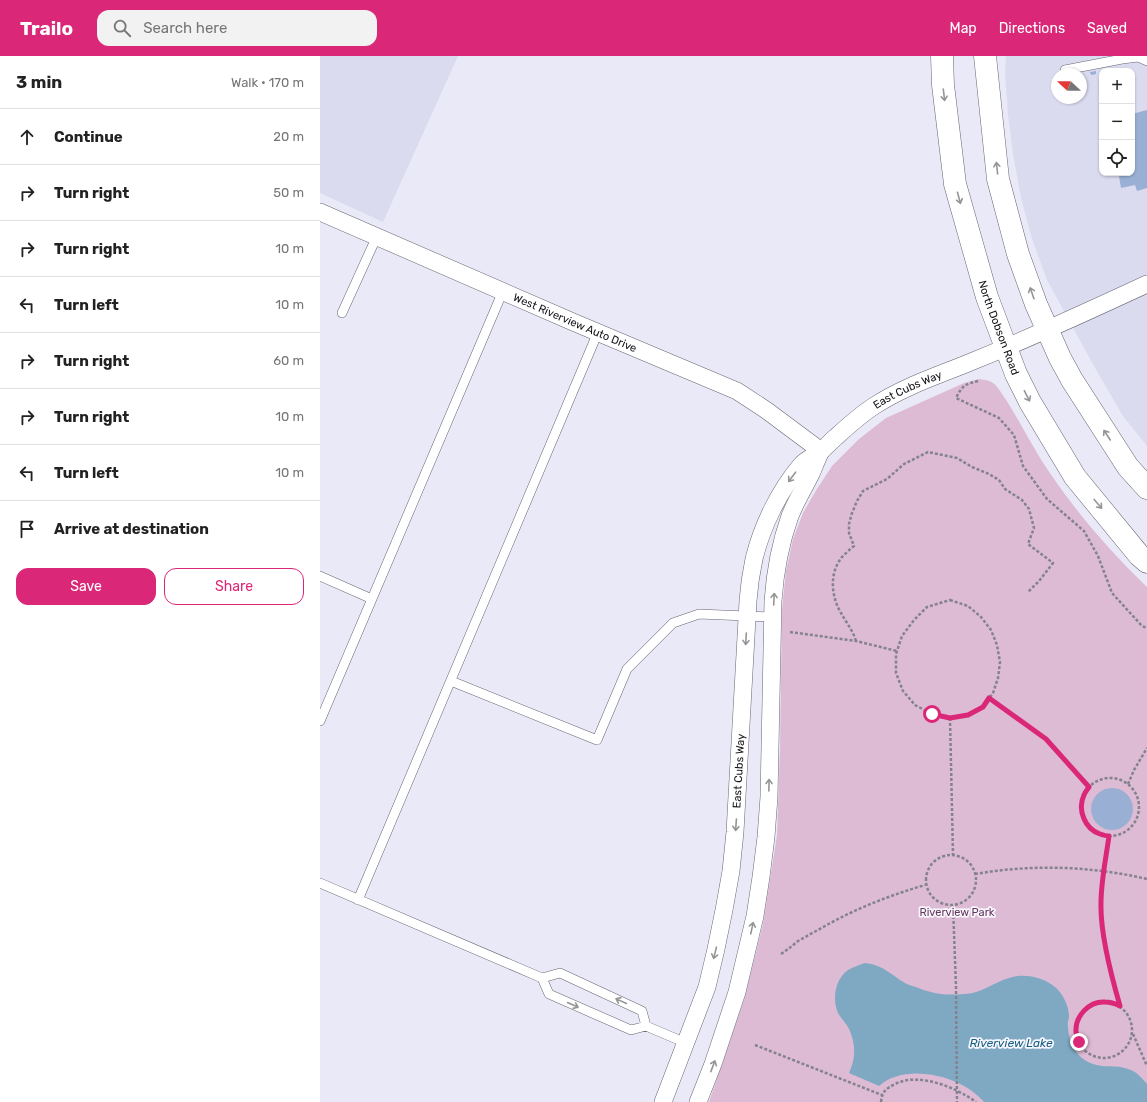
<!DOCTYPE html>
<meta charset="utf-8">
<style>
:root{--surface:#fff;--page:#f2f2f2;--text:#222;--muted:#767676;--line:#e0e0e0;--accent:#db2777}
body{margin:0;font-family:Rubik,sans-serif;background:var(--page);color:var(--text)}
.controls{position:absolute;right:12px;top:12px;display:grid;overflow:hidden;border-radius:8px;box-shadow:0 1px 3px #0004}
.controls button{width:36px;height:36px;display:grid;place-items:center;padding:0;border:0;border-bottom:1px solid var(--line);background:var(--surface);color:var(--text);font:20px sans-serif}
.compass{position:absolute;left:731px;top:12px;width:36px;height:36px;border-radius:50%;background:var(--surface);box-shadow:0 1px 3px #0004;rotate:292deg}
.stop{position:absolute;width:12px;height:12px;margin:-9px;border:3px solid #db2777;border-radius:50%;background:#fff}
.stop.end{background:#db2777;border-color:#fff;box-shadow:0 1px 4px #0008}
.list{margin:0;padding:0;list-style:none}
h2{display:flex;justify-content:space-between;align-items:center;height:52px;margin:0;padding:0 16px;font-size:17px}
h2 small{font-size:13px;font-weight:400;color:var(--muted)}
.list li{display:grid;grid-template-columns:26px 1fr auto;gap:12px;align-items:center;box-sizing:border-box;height:56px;padding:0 16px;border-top:1px solid var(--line)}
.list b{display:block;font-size:15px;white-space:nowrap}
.list em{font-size:13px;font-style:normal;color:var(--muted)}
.actions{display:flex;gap:8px;padding:12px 16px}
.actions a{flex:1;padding:9px 0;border:1px solid var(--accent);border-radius:12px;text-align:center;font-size:14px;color:var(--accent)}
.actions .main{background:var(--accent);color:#fff}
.icon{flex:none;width:22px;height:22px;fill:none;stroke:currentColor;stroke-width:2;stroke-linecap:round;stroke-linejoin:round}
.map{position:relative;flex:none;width:827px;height:1046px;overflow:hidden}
header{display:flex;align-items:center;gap:24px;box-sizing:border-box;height:56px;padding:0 20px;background:var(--accent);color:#fff}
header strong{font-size:19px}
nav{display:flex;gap:22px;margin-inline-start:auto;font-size:14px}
.search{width:280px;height:36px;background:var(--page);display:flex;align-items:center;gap:10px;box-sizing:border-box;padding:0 14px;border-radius:12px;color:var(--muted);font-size:15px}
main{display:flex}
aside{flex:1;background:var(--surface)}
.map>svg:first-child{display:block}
.built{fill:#dbdbf0;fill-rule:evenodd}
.green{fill:#debbd4}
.water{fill:#7fa9c3}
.building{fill:#99afd4}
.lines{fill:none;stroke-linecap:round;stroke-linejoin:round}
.service-casing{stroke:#676672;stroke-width:10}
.minor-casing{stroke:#676672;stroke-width:18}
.secondary-casing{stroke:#676672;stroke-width:23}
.path{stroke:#83838d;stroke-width:2.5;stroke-dasharray:3 2;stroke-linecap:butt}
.service{stroke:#fff;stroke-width:9}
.minor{stroke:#fff;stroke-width:17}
.secondary{stroke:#fff;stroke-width:22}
.oneway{stroke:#959597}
.route{stroke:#db2777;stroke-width:5}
.labels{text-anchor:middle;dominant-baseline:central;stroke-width:3.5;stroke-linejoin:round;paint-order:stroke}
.street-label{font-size:11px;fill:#131318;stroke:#f7f7fd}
.park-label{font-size:11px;fill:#67365d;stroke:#f7f7fd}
.water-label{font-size:12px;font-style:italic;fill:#135c80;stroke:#f7f7fd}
</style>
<header>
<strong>Trailo</strong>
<div class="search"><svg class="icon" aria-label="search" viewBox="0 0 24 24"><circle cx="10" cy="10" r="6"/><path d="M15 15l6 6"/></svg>Search here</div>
<nav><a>Map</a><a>Directions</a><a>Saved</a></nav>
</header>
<main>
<aside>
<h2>3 min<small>Walk · 170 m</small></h2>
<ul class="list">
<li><svg class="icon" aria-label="ahead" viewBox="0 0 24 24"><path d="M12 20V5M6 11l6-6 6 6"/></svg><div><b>Continue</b></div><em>20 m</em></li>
<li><svg class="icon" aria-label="right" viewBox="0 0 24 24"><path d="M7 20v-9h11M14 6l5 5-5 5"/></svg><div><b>Turn right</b></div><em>50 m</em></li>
<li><svg class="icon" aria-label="right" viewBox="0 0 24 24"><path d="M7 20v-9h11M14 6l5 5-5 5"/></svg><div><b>Turn right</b></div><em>10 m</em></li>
<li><svg class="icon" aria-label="left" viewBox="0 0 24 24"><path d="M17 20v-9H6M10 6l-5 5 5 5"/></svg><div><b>Turn left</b></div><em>10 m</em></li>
<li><svg class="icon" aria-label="right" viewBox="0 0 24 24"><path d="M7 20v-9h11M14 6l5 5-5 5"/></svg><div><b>Turn right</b></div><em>60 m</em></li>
<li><svg class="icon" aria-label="right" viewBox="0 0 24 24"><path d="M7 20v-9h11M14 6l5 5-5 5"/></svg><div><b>Turn right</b></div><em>10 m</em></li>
<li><svg class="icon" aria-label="left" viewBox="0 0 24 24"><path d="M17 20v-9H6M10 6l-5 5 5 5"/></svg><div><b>Turn left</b></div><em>10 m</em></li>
<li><svg class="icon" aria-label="arrive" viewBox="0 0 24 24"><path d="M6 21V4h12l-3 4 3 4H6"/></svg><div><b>Arrive at destination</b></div></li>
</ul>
<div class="actions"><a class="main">Save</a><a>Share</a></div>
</aside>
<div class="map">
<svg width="827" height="1046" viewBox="0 0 827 1046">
<rect width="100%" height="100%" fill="#e9e9f7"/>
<path class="built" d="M0 0H138L63 166 0 137Z
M686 0H827V390L803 360 775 312 727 224 712 183 701 142 693 98 688 59 685 16ZM782 15H812V117H782ZM737 18H761V42H737Z"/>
<path class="green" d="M659 323C667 324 673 325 678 332 698 360 712 392 732 420 760 461 792 497 827 531V1046H389L424 944 443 868 457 779 460 693 462 553 466 515 473 483 483 457 495 436 512 410 539 383 566 362 644 327Z"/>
<path class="water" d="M545 907C563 909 570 918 585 927 588 929 593 930 596 931 601 933 606 935 611 936 621 939 633 939 644 938 661 938 674 926 689 922 704 917 723 921 735 931 743 938 749 950 749 960 749 964 747 966 748 970 748 981 753 995 762 1002 779 1015 791 1007 808 1013 816 1015 822 1022 827 1028V1046H664C657 1038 646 1030 636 1026 613 1016 579 1012 559 1030L529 1017C535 1004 536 992 531 978 529 970 522 964 518 957 512 943 515 923 528 914 533 911 539 909 545 907Z"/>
<path class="building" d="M776 15V18L771 19 770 16Z
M827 54V132L817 135 815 129 801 132 799 120H795L794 117H812V58Z
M771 753a21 21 0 1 1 42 0a21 21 0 1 1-42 0Z"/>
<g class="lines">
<g class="service-casing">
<path id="service" d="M745 14 802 3 818 1 827 5
M22 257 57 180
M0 520 52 543
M131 625 277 684 307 613 353 567 379 558 453 561
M0 665 183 235
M0 827 222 922
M38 844 278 276
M326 970 322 955 240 917 222 922 229 938 311 974 326 970 366 987"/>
</g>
<g class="minor-casing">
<g id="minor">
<path id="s1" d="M0 156 253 266 417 335 446 354 501 395"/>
<path id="s2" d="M343 1046 387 931 396 893 404 854 411 815 415 776 428 545C429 531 431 517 434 503 442 470 459 435 481 409 486 403 495 400 501 395 506 391 511 385 516 381 528 370 540 359 554 350 586 329 623 318 658 303 715 280 771 254 827 228"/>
<path d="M378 1046 393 1008 417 936 435 860 441 821 446 781 449 741 453 545C455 516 460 488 470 460 476 445 484 432 491 418 494 411 497 403 501 395"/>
</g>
</g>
<g class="secondary-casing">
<g id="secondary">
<path id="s3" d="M622 0 623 29 635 128 667 241 696 318 710 346 755 421 819 499 827 506"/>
<path d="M665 0 678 123 698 198 716 248 740 302 752 324 808 411 827 432"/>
</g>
</g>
<path class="path" d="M658 325C645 328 642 330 636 342L679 362 694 379 703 410 727 443 764 475 778 500 792 537 822 570 827 572
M630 544 648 550 661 561 671 574 677 589 680 606 678 622 673 637 663 651 647 659 630 662 612 658 595 649 583 635 576 617V598L582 580 594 564 607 551Z
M470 576 536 585 577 595
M536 585C533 575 526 566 521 557 511 540 509 517 522 501 526 497 530 493 534 490L529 477V468L532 457 537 445 543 435 567 423 584 408 608 396 637 402 652 411 669 418 679 424 685 433 702 444 709 453 714 472 708 488 733 507 719 525 708 536
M669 642 727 683 769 731
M630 662 633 799
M761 751a29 29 0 1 1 58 0a29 29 0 1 1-58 0Z
M808 728 814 714 827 692
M789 780 783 815 781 848 782 868 789 908 800 949
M606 824a25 25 0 1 1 50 0a25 25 0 1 1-50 0Z
M655 818C712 808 771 810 827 823
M633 850 636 931 637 1046
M461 898C467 894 472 890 478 885 487 880 496 875 505 870 537 852 571 839 605 829
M756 974a28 28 0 1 1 56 0a28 28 0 1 1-56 0Z
M813 978 827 1010
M435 989 562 1039
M561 1046C562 1035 566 1033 575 1028 599 1016 635 1031 656 1046"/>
<use href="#service" class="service"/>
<use href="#minor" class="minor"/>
<use href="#secondary" class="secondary"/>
</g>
<defs><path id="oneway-shaft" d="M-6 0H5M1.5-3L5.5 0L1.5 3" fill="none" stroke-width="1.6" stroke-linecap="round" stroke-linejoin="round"/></defs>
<g class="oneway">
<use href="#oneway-shaft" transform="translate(624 39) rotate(83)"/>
<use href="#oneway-shaft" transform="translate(677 112) rotate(-96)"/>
<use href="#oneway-shaft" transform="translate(639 142) rotate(75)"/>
<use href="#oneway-shaft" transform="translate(712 237) rotate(-109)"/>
<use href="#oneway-shaft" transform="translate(707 340) rotate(63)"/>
<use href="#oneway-shaft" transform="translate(787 379) rotate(-123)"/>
<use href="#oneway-shaft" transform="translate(472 421) rotate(127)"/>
<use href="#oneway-shaft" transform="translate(778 448) rotate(50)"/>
<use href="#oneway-shaft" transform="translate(454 543) rotate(-87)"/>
<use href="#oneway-shaft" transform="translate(426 583) rotate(93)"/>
<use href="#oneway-shaft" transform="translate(449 729) rotate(-89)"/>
<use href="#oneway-shaft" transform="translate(416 769) rotate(94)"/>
<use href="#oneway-shaft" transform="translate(432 872) rotate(-78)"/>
<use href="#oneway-shaft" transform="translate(395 897) rotate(104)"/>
<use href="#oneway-shaft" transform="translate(301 945) rotate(-155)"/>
<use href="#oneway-shaft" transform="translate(253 949) rotate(24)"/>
<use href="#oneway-shaft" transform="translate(393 1010) rotate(-69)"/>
</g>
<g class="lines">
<path class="route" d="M612 658 630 662 648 659 663 651 669 642 726 683 769 731C767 734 765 736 764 739 757 754 765 773 780 778 783 779 786 780 789 780 786 802 781 825 781 847 780 878 791 919 800 950 796 948 790 946 785 946 769 945 755 960 756 976 757 979 758 983 759 986"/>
</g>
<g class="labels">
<g class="street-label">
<text stroke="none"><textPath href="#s1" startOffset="278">West Riverview Auto Drive</textPath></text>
<text stroke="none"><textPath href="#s3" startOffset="279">North Dobson Road</textPath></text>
<text stroke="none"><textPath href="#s2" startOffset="792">East Cubs Way</textPath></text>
<text stroke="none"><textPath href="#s2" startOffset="342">East Cubs Way</textPath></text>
</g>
<g class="park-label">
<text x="637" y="856">Riverview Park</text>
</g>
<g class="water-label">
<text x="691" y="987">Riverview Lake</text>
</g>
</g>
</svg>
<div class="controls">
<button>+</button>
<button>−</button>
<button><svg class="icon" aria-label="locate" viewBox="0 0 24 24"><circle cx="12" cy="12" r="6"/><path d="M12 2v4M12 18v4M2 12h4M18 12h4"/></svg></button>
</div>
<svg class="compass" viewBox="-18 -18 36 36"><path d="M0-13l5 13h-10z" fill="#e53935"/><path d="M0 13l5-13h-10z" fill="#767676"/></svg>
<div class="stop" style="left:612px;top:658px"></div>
<div class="stop end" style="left:759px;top:986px"></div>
</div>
</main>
